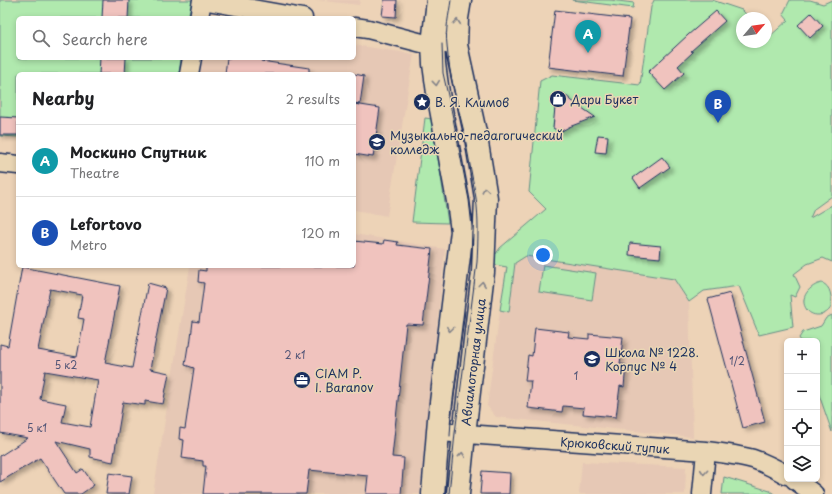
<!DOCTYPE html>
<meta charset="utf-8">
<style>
:root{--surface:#fff;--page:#f2f2f2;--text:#202124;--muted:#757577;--line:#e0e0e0;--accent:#db2777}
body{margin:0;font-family:"Playpen Sans",sans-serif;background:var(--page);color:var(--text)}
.controls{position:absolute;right:12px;bottom:12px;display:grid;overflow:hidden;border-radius:6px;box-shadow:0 2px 6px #0003}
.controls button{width:36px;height:36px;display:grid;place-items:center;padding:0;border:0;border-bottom:1px solid var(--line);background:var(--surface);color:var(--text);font:20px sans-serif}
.compass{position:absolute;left:736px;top:12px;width:36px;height:36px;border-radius:50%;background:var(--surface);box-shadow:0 2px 6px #0003;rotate:61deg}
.you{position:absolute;left:543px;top:255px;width:14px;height:14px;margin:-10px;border:3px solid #fff;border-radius:50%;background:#1a73e8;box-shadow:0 0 0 6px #1a73e833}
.badge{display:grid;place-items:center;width:26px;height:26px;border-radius:50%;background:var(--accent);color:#fff;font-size:13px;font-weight:700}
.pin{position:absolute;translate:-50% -33px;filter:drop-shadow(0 1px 2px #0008)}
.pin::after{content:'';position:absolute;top:21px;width:14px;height:12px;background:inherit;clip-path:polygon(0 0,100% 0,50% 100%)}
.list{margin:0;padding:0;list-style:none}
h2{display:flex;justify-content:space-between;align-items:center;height:52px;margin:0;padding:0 16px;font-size:17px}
h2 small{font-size:13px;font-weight:400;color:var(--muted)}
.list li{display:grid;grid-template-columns:26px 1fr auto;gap:12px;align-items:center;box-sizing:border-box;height:72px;padding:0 16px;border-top:1px solid var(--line)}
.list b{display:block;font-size:15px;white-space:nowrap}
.list p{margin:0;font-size:13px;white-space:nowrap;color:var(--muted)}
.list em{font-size:13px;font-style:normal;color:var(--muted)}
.icon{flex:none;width:22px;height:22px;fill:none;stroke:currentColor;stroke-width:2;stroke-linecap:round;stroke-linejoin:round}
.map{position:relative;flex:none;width:832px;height:494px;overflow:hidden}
.search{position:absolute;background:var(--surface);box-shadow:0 2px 6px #0003;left:16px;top:16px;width:340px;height:44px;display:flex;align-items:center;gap:10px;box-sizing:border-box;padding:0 14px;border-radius:6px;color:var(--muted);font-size:15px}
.panel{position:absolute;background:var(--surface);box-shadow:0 2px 6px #0003;left:16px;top:72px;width:340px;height:196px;border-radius:6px}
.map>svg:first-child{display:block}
.built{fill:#e6c8b5}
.green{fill:#b0e9ae;stroke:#668c86}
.building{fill:#f0c3be;stroke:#1b2f5e;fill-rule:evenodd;filter:url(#shadow)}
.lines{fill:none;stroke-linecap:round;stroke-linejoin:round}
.minor-casing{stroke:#1b2f5e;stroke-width:21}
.major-casing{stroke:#1b2f5e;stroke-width:25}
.minor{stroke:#ead6b4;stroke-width:18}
.major{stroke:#ead6b4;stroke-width:22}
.tram{stroke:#1b2f5e;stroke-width:1}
.oneway{stroke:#828289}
.labels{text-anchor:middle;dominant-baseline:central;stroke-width:3;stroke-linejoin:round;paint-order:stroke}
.number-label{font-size:10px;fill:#505476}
.poi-label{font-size:12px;fill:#1b2f5e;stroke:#ead6b4;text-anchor:start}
.street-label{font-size:12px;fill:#1b2f5e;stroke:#ead6b4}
</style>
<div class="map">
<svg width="832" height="494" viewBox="0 0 832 494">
<defs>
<filter id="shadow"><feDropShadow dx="3.5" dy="3.5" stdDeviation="2" flood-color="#0004"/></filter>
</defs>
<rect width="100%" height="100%" fill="#edd3b7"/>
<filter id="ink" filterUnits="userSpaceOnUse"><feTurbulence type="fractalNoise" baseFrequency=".025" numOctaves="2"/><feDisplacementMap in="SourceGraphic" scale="8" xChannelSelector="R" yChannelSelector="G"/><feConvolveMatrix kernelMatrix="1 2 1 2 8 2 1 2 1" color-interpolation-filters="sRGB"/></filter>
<g filter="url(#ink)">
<path class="built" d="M316 0H360L359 5Z
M354 45 414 54 387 216 354 210V74H196L198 58H354Z
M354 234 445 249 420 494H153L190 266H354Z
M526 256 674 279 689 302 693 437 496 417 487 406 500 310 509 312 515 263Z
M582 462 686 467 685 494H579Z"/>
<path class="green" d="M0 0H192L188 18H18V58H181L179 74H18V137L0 136Z
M572 0H610L634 3 633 8Z
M654 0H712L742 10 750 18H742V42H766V36L768 38 788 20 783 14 790 0H810L823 4 832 0V196L814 209 810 218 832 205V262L823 258 807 264 794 274 800 287 795 297 790 295 793 327 759 335 739 286 704 291 689 302 674 279 526 256 515 263 509 312 500 310 507 267 489 264 500 248 546 209 529 192 540 81 552 75 640 85 651 7Z
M425 118 432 119 448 223 412 222Z
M543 265 596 273 592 300 539 292Z
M822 283C831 286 832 298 831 307 827 316 813 318 807 310 798 298 810 285 822 283Z
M832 315V432L817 389V341H801L799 338 803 332 821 326 826 318Z
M724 477 770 491 774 494H722Z"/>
<path class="building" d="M103 0H129L128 18H102Z
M384 0H397L396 17 382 16Z
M555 10 630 19 623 76 548 67Z
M716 11 725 21 691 51 693 52 678 66 684 73 665 90 648 72 688 35Z
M811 13 823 26 810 38 798 25Z
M100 58H126L125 74H99Z
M227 58H262L261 61 309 68V74H225Z
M354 74 364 76 360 104 354 103Z
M563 93 572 101 595 117 569 127 560 132 553 128 556 97Z
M354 104 380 108 373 157 354 154Z
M0 117 18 118V135H0Z
M598 135 608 136 606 153 595 152Z
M662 157 670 167 640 188 633 178Z
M384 240 398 242 397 245 432 249 423 325 406 324 392 457 404 458 401 494H366L368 476 309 470 306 494H203L206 466H203V461L182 458 184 440 179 439 180 428 185 429 194 368 185 365 188 346H190L193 321 199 322 204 283 198 282 199 270 206 271V266H354V241L383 244Z
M630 243 661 246 660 258 629 255Z
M22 267 120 286 105 363 132 368 148 283 166 288 150 369 169 373 163 404 145 401V405L123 402 113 462 90 457V449L56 441 77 473 83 469 94 485 81 494H64L40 458 0 482V456L28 438 0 433V344L8 346ZM50 289 82 295 78 318 84 319 77 357 38 350ZM45 371 98 380 90 427 62 422 66 404 40 399Z
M730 293 765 422 743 428 708 299Z
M535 328 569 332 568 337 589 339V334L623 337 620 364 626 365 624 387 620 386 616 417 583 414 584 408 563 406 562 412 528 408 531 381H525L528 355 532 356Z
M482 471 510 473 509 494H480Z
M109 473 132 476 129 494H106Z"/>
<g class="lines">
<g class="minor-casing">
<path id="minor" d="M202 0 303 18
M199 18 202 0
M354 27 368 29 422 43 447 44
M189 74 192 58
M0 163 18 165
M439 432 706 451C722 453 738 455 753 459 765 463 776 469 787 475
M794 479 814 494
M702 494 706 451"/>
</g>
<g class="major-casing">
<path id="major" d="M433 494 439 419 462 231 458 201 438 93 434 64 433 44 438 0
M458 494 464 434 483 272 486 198 476 137 456 45 457 18 460 0"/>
</g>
<use href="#minor" class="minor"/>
<use href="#major" class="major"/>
<path class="tram" d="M442 44 443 73 453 118 469 200 472 227 471 260
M450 436 451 420 465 311
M449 494 455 433 477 262C478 241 479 219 476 198 472 176 468 154 464 132 457 103 449 75 447 45 445 30 449 15 451 0"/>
</g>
<defs><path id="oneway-chevron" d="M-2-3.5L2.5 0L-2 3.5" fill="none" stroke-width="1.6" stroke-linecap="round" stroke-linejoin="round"/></defs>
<g class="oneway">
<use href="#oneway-chevron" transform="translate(457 22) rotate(-85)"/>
<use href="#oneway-chevron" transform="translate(436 83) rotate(84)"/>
<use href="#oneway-chevron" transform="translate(485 190) rotate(-99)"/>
<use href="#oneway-chevron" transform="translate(482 284) rotate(-83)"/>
<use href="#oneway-chevron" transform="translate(450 329) rotate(97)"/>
<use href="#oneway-chevron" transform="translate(462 455) rotate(-84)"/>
<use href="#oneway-chevron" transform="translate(704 472) rotate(95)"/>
</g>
</g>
<defs>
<g id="shop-disc" transform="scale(0.9)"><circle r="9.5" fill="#1b2f5e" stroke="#ead6b4"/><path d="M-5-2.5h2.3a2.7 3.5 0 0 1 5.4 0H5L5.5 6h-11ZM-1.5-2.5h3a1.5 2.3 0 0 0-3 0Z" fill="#fff"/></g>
<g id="sight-disc" transform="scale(0.9)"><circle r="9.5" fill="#1b2f5e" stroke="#ead6b4"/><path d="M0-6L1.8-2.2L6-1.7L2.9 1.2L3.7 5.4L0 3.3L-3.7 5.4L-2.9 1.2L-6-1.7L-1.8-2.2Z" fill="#fff"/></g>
<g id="university-disc" transform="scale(0.9)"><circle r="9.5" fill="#1b2f5e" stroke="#ead6b4"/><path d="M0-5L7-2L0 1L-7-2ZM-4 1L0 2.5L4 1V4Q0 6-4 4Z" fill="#fff"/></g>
<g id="school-disc" transform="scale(0.9)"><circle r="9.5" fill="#1b2f5e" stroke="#ead6b4"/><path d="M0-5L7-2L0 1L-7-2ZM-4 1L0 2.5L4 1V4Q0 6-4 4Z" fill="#fff"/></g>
<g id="office-disc" transform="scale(0.9)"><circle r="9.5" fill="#1b2f5e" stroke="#ead6b4"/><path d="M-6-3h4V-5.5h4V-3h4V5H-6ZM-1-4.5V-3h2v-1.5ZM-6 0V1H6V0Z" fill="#fff"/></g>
</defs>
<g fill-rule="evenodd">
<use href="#shop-disc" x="558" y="99"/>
<use href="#sight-disc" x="422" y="102"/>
<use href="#university-disc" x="377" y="142"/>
<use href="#school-disc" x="592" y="359"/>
<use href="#office-disc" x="302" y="380"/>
</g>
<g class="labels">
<g class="number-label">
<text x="295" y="354">2 к1</text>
<text x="737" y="360">1/2</text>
<text x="66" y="364">5 к2</text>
<text x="576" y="375">1</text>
<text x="37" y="427">5 к1</text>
</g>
<g class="poi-label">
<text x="571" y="99">Дари Букет</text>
<text x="435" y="102">В. Я. Климов</text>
<text x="390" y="135">Музыкально-педагогический<tspan x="390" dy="14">колледж</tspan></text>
<text x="605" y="352">Школа № 1228.<tspan x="605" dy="14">Корпус № 4</tspan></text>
<text x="315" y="373">CIAM P.<tspan x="315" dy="14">I. Baranov</tspan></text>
</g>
<g class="street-label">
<text transform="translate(473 362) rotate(-83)">Авиамоторная улица</text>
<text transform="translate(615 445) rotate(4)">Крюковский тупик</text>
</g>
</g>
</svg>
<div class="controls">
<button>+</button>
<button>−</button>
<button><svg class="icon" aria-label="locate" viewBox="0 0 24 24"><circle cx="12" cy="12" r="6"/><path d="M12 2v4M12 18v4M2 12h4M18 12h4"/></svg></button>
<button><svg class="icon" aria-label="layers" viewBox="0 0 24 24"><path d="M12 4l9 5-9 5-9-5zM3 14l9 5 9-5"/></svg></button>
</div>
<svg class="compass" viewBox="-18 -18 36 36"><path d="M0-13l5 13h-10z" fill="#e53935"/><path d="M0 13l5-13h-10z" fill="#757577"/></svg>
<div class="you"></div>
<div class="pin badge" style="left:588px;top:53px;background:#0f9aa8">A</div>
<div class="pin badge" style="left:718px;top:123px;background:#1a4fb4">B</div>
<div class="search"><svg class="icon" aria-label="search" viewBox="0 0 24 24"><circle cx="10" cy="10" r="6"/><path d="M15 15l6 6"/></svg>Search here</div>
<section class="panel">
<h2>Nearby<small>2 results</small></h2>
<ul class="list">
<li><span class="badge" style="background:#0f9aa8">A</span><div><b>Москино Спутник</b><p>Theatre</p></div><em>110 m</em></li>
<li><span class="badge" style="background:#1a4fb4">B</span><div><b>Lefortovo</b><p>Metro</p></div><em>120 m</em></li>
</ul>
</section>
</div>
